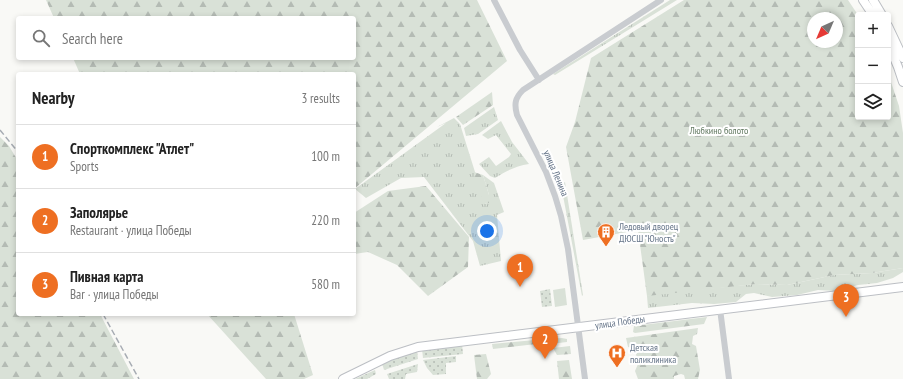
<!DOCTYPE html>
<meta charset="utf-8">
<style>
:root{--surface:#fff;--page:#f2f2f2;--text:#222;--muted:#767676;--line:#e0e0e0;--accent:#ee6f22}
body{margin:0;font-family:"PT Sans Narrow",sans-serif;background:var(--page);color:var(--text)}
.controls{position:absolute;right:12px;top:12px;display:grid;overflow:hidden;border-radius:4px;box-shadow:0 2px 6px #0003}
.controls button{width:36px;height:36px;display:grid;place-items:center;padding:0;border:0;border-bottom:1px solid var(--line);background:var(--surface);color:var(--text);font:20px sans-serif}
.compass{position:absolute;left:807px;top:12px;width:36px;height:36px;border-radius:50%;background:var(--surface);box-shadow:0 2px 6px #0003;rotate:224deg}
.you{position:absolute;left:487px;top:231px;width:14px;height:14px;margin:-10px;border:3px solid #fff;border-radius:50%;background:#1a73e8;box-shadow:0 0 0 6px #1a73e833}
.badge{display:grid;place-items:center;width:26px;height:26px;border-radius:50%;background:var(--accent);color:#fff;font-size:13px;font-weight:700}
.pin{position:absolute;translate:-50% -33px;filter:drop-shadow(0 1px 2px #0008)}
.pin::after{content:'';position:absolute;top:21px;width:14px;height:12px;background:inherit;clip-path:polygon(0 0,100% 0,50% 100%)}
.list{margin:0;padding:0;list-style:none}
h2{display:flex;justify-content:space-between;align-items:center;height:52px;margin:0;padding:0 16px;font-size:17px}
h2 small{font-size:13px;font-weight:400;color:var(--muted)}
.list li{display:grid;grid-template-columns:26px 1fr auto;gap:12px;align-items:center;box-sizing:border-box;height:64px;padding:0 16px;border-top:1px solid var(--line)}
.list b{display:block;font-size:15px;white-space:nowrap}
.list p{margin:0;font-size:13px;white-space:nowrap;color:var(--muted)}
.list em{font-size:13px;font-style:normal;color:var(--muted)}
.icon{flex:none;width:22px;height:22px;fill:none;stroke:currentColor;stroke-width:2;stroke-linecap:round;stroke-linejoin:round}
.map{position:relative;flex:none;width:903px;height:379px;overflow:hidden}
.search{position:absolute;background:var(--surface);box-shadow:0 2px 6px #0003;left:16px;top:16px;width:340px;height:44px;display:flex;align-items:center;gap:10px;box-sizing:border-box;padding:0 14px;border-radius:4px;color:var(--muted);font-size:15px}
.panel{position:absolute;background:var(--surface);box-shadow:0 2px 6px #0003;left:16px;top:72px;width:340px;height:244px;border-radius:4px}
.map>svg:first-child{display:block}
.grass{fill:url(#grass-tufts)}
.forest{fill:url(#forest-firs);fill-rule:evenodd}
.park{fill:url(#park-dots)}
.garden{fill:#d9e1d7}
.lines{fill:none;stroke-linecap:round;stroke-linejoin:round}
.major-casing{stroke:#bcbfc4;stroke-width:10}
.minor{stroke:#c9ccd0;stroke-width:6}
.major{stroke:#fff;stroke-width:8}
.rail{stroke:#a7acb3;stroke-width:1.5;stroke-dasharray:6 3;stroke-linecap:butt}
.labels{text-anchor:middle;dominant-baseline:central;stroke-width:4;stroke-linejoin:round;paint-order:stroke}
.park-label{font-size:10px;fill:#637a62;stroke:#fff}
.street-label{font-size:10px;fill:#667589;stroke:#fff}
.poi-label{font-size:10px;fill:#667589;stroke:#fff;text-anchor:start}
</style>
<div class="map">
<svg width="903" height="379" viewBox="0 0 903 379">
<defs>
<pattern id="grass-tufts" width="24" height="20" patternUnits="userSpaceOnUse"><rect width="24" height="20" fill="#d9e1d7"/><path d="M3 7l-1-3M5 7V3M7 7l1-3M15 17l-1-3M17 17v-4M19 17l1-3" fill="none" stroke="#b4bbb4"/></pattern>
<pattern id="forest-firs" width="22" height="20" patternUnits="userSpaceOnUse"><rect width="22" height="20" fill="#d9e1d7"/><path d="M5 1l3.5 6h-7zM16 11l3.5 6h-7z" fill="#b4bbb4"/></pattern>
<pattern id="park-dots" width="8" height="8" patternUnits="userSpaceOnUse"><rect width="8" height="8" fill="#d9e1d7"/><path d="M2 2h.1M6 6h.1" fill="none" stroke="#b4bbb4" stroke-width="1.8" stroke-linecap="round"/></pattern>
</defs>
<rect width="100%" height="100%" fill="#f9f9f6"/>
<path class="grass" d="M670 0H677L555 75 553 74Z
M494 107 498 120 478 134 466 136 464 128Z
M454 118 460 124 485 204 489 202V195L483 175 494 183 504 212 497 215 501 261 480 266 473 241 424 177 401 178 366 198 355 189 446 123 437 127Z
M501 121 512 142 529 164C516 166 506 171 495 178L490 176 479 164 489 157 496 166 509 157 511 154 496 135 488 139 482 135Z
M565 182 583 295 582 296 561 185Z
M903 268V272L893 278 877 283 858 285 835 291 818 290 797 295 772 297 754 293 746 294 736 302 714 304 692 303 648 308 647 296 653 294 756 284 787 285 834 275 872 273Z"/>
<path class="forest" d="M46 0H477L507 61 354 189V74H80L73 58H354V18H54Z
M684 0H848L858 15V117H888V73L899 106 903 133V268L872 273 834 275 787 285 756 284 647 296 638 230 583 240 566 147 575 122 591 58ZM813 18H837V42H813Z
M492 92 493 105 463 125 456 117Z
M0 137 9 146 18 161V314H100L134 379H0Z
M474 172 483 175 489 195V203L484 204Z
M426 186 469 237 468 267 428 296 397 265 368 252 354 254V213L388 191Z
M207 314H294L313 375 304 379H266Z
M707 317 704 324 635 333 633 332 634 326Z
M698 328 697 334 693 336 692 344 696 346 700 370 698 379H685L684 375 681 374 674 376V379H638L635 371 638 364 635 349 628 347 626 338Z
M562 338 567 339V342L550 344 549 339Z
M535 340 536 344 493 349 492 344Z
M570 346 571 354 557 355 553 348Z
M486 354 491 374 487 379H477L474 355Z
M569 360 572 379H559L557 361Z"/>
<path class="park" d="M550 289 552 306 542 307 540 291Z
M462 344 463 354 423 358 422 349Z
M417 351 418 359 384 370 382 363Z
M456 356V362L446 363V374L433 375 427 368 423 360Z
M418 364 417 372 406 374 405 379H389L387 374Z
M375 370 376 374 367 379H355Z"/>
<path class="garden" d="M565 288 567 305 555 307 553 290Z"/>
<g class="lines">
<g class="major-casing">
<path id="major" d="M863 0 873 15
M873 0 882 15
M888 26 903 58
M888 43 898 67 903 82
M343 379 390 356 418 347 903 287"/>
</g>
<path class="minor" d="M494 0 520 50 539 80
M720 309 729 379
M585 379 568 249 561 216 555 196 546 172 517 115C514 104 515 98 523 90L661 0"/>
<use href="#major" class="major"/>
<path class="rail" d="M0 130 18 152
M103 314 139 379"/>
</g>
<defs>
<g id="building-pin" transform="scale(0.9)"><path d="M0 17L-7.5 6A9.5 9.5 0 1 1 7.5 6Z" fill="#ee6f22" stroke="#fff"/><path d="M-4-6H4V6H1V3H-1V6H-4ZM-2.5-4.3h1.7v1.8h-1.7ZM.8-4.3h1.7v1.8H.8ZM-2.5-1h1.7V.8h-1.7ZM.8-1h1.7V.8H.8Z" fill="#fff"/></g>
<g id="hospital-pin" transform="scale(0.9)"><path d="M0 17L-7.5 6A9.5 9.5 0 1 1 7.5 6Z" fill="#ee6f22" stroke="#fff"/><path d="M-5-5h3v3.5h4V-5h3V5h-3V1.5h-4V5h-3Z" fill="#fff"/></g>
</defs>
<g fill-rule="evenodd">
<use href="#building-pin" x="606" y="232"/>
<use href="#hospital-pin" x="617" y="353"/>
</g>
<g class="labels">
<g class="park-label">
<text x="719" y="130">Любкино болото</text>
</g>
<g class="street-label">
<text transform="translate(556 173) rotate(67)">улица Ленина</text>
<text transform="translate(620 322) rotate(-8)">улица Победы</text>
</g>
<g class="poi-label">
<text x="619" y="226">Ледовый дворец<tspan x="619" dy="12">ДЮСШ "Юность"</tspan></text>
<text x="630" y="347">Детская<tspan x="630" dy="12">поликлиника</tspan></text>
</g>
</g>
</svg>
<div class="controls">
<button>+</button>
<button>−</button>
<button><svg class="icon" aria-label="layers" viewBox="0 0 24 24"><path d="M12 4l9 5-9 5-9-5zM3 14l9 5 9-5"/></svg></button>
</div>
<svg class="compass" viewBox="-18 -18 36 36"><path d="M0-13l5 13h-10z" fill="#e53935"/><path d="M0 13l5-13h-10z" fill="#767676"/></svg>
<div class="you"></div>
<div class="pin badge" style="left:520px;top:287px">1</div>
<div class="pin badge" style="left:545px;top:359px">2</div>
<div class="pin badge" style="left:846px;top:317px">3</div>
<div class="search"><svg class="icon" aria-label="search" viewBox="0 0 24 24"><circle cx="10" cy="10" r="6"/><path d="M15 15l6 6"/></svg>Search here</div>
<section class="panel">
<h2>Nearby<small>3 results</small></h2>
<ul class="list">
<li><span class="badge">1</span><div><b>Спорткомплекс &quot;Атлет&quot;</b><p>Sports</p></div><em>100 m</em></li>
<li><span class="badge">2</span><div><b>Заполярье</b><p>Restaurant · улица Победы</p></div><em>220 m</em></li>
<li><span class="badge">3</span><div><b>Пивная карта</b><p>Bar · улица Победы</p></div><em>580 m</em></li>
</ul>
</section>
</div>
